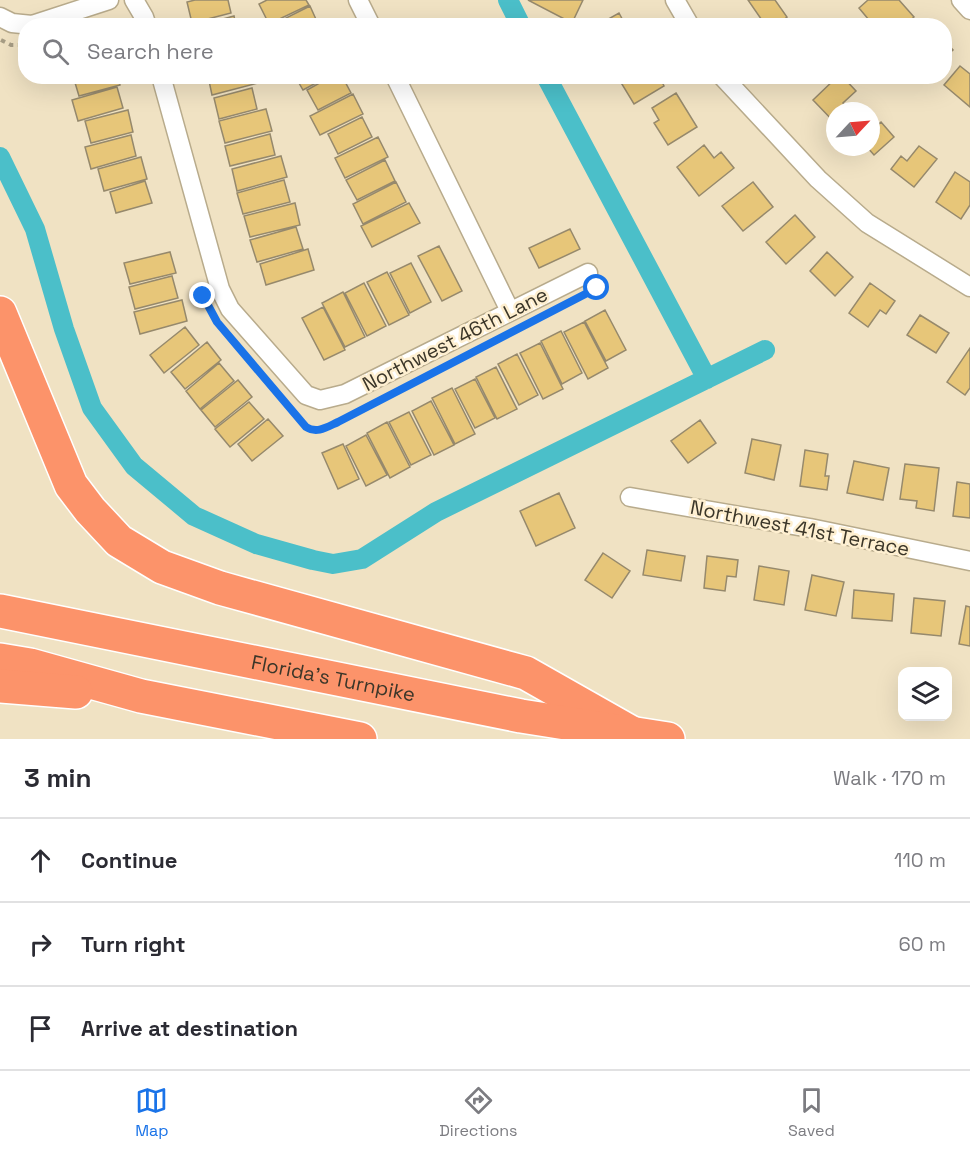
<!DOCTYPE html>
<meta charset="utf-8">
<style>
:root{--surface:#fff;--page:#f7f7f7;--text:#2b2b33;--muted:#7c7c81;--line:#e1e1e2;--accent:#1a73e8}
body{margin:0;font-family:"Space Grotesk",sans-serif;background:var(--page);color:var(--text)}
.controls{position:absolute;right:18px;bottom:18px;display:grid;overflow:hidden;border-radius:12px;box-shadow:0 6px 24px #0002}
.controls button{width:54px;height:54px;display:grid;place-items:center;padding:0;border:0;border-bottom:2px solid var(--line);background:var(--surface);color:var(--text);font:30px sans-serif}
.compass{position:absolute;left:826px;top:102px;width:54px;height:54px;border-radius:50%;background:var(--surface);box-shadow:0 6px 24px #0002;rotate:64deg}
.stop{position:absolute;width:18px;height:18px;margin:-14px;border:4px solid #1a73e8;border-radius:50%;background:#fff}
.stop.end{background:#1a73e8;border-color:#fff;box-shadow:0 2px 6px #0008}
.list{margin:0;padding:0;list-style:none}
h2{display:flex;justify-content:space-between;align-items:center;height:78px;margin:0;padding:0 24px;font-size:26px}
h2 small{font-size:20px;font-weight:400;color:var(--muted)}
.list li{display:grid;grid-template-columns:39px 1fr auto;gap:18px;align-items:center;box-sizing:border-box;height:84px;padding:0 24px;border-top:2px solid var(--line)}
.list b{display:block;font-size:22px;white-space:nowrap}
.list em{font-size:20px;font-style:normal;color:var(--muted)}
.icon{flex:none;width:33px;height:33px;fill:none;stroke:currentColor;stroke-width:2;stroke-linecap:round;stroke-linejoin:round}
.map{position:relative;flex:none;width:970px;height:739px;overflow:hidden}
.search{position:absolute;background:var(--surface);box-shadow:0 6px 24px #0002;left:18px;right:18px;top:18px;height:66px;display:flex;align-items:center;gap:15px;box-sizing:border-box;padding:0 21px;border-radius:24px;color:var(--muted);font-size:22px}
.sheet{height:330px;background:var(--surface)}
nav{display:flex;justify-content:space-around;align-items:center;box-sizing:border-box;height:84px;border-top:2px solid var(--line);background:var(--surface);font-size:16px;color:var(--muted)}
nav a{display:grid;justify-items:center;gap:3px}
nav .on{color:var(--accent)}
.map>svg:first-child{display:block}
.lines{fill:none;stroke-linecap:round;stroke-linejoin:round}
.canal{stroke:#4bbfc9;stroke-width:20}
.building{fill:#e7c679;stroke:#96896c;stroke-width:1.5}
.street-casing{stroke:#b8ab8c;stroke-width:21}
.highway-casing{stroke:#fff;stroke-width:36}
.path{stroke:#a79d85;stroke-width:4;stroke-dasharray:4.5 4.5;stroke-linecap:butt}
.street{stroke:#fff;stroke-width:18}
.highway{stroke:#fc936a;stroke-width:33}
.route{stroke:#1a73e8;stroke-width:8}
.labels{text-anchor:middle;dominant-baseline:central;stroke-width:5;stroke-linejoin:round;paint-order:stroke}
.street-label{font-size:20px;fill:#3b3629;stroke:#feefd0}
</style>
<div class="map">
<svg width="970" height="739" viewBox="0 0 970 739">
<rect width="100%" height="100%" fill="#f0e2c3"/>
<g class="lines">
<path class="canal" d="M508 0 521 26
M546 76 707 379
M0 157 35 229 64 329 92 408 134 466 194 516 256 544 313 560 333 564 362 559 436 512 765 350"/>
</g>
<path class="building" d="M195 0H228L231 13 192 23 187 2Z
M267 0H306L309 5 269 24 259 4Z
M528 0H583L572 23Z
M748 0H775L787 17 776 26H766Z
M868 0H899L914 17 904 26H900L896 21 891 26H874L859 8Z
M310 6 319 26H278L276 23Z
M619 13 626 26H596Z
M234 16 236 26H197Z
M944 40 953 50 944 58Z
M960 66 970 74V107L944 85Z
M73 76H118L120 85 79 96Z
M208 76H256L258 83 212 95Z
M295 76H329L303 90Z
M332 76H342L351 93 318 110 307 90Z
M617 76H659L664 86 634 104Z
M838 76H842L856 91 843 103 847 111H835V123L813 100Z
M117 87 123 108 78 121 72 100Z
M252 88 257 109 219 119 214 98Z
M676 93 697 127 668 145 654 123 659 120 652 108Z
M353 94 363 114 320 135 310 116Z
M266 109 272 131 225 143 219 121Z
M128 110 133 132 91 143 85 121Z
M362 117 372 137 338 154 328 134Z
M881 122 894 137 874 155 867 147H871V131Z
M270 134 275 155 230 166 225 146Z
M131 135 136 156 91 169 85 147Z
M378 137 388 157 345 178 335 158Z
M704 145 714 158 721 152 734 168 699 196 677 167Z
M919 146 937 159 914 187 891 169 901 156 907 161Z
M281 156 287 177 237 191 232 169Z
M141 157 147 179 104 191 98 169Z
M385 160 395 181 357 200 346 180Z
M955 172 970 182V205L961 219 936 202Z
M284 180 290 202 243 214 237 193Z
M145 181 152 203 116 213 110 192Z
M396 182 406 202 363 224 353 204Z
M753 182 773 207 743 231 722 206Z
M295 203 300 225 250 237 244 216Z
M409 203 420 223 372 247 361 226Z
M795 215 815 237 786 264 766 242Z
M296 227 303 249 257 262 250 240Z
M570 229 580 249 539 268 529 248Z
M439 246 462 291 442 301 418 256Z
M308 249 314 270 266 285 260 264Z
M170 252 176 273 130 284 124 263Z
M827 252 853 277 835 296 810 271Z
M411 263 431 302 410 313 390 273Z
M387 272 409 315 389 325 367 282Z
M172 276 178 298 135 309 129 287Z
M364 283 386 326 367 336 345 293Z
M870 283 895 301 886 314 880 310 868 327 849 313Z
M343 292 365 337 345 347 322 303Z
M182 300 187 321 140 334 134 312Z
M323 307 345 350 324 360 302 318Z
M605 310 626 350 606 361 585 321Z
M920 315 949 333 936 353 907 335Z
M584 322 608 368 588 379 564 332Z
M185 327 199 345 164 373 150 355Z
M561 331 582 373 562 384 541 341Z
M207 342 221 360 185 389 171 372Z
M540 343 563 389 543 399 520 353Z
M970 348V388L965 395 947 382Z
M517 354 538 395 519 405 498 364Z
M219 363 234 381 200 409 186 391Z
M496 367 517 409 497 419 476 377Z
M475 379 495 418 475 428 455 389Z
M238 380 252 397 215 427 201 410Z
M452 388 475 434 455 444 432 398Z
M431 401 454 445 434 455 412 411Z
M249 402 264 419 230 447 215 429Z
M409 412 431 455 411 465 389 422Z
M268 419 283 436 252 461 238 444Z
M700 420 716 443 688 463 671 441Z
M387 422 410 467 390 478 367 433Z
M366 435 387 475 366 486 346 446Z
M752 439 781 445 774 480 745 473Z
M343 444 359 479 338 489 322 453Z
M805 450 828 454 825 476H829L827 490 800 486Z
M854 461 889 468 883 500 847 493Z
M905 464 939 468 934 511 916 508 917 501 900 499Z
M957 482 970 484V518L953 516Z
M559 493 575 528 536 546 520 511Z
M647 550 685 556 681 581 643 575Z
M603 553 630 571 612 598 585 580Z
M707 556 738 560 736 577 727 576 725 591 704 588Z
M759 566 789 571 784 605 754 600Z
M812 575 844 582 836 616 805 610Z
M854 590 894 594 892 621 852 618Z
M914 598 945 601 941 636 911 633Z
M966 606 970 607V646L959 644Z"/>
<g class="lines">
<g class="street-casing">
<path id="street" d="M134 0 144 17 147 26
M358 0 371 26
M675 0 690 26
M961 0 970 10
M0 17 12 23 32 25 109 0
M161 76 220 289 230 309 306 395 320 400 345 394 588 273
M395 76 510 311
M722 76 818 179 867 223 970 287
M630 497 810 528 970 561"/>
</g>
<g class="highway-casing">
<g id="highway">
<path d="M0 313 71 485 90 510 119 541 162 567 220 588 526 673 630 732"/>
<path id="s1" d="M0 611 521 716 668 739"/>
<path d="M0 660 30 665 141 696 360 739"/>
<path d="M0 686 76 692"/>
</g>
</g>
<path class="path" d="M102 26 109 24 120 26
M1 40 11 45H26
M271 386C280 396 303 430 315 430 323 430 331 425 338 422L434 372"/>
<use href="#street" class="street"/>
<use href="#highway" class="highway"/>
</g>
<g class="lines">
<path class="route" d="M203 296 217 322 306 427C317 434 327 427 338 422L597 288"/>
</g>
<g class="labels">
<g class="street-label">
<text transform="translate(455 339) rotate(-27)">Northwest 46th Lane</text>
<text transform="translate(800 528) rotate(11)">Northwest 41st Terrace</text>
<text stroke="none"><textPath href="#s1" startOffset="340">Florida's Turnpike</textPath></text>
</g>
</g>
</svg>
<div class="controls">
<button><svg class="icon" aria-label="layers" viewBox="0 0 24 24"><path d="M12 4l9 5-9 5-9-5zM3 14l9 5 9-5"/></svg></button>
</div>
<svg class="compass" viewBox="-18 -18 36 36"><path d="M0-13l5 13h-10z" fill="#e53935"/><path d="M0 13l5-13h-10z" fill="#7c7c81"/></svg>
<div class="stop" style="left:597px;top:288px"></div>
<div class="stop end" style="left:203px;top:296px"></div>
<div class="search"><svg class="icon" aria-label="search" viewBox="0 0 24 24"><circle cx="10" cy="10" r="6"/><path d="M15 15l6 6"/></svg>Search here</div>
</div>
<section class="sheet">
<h2>3 min<small>Walk · 170 m</small></h2>
<ul class="list">
<li><svg class="icon" aria-label="ahead" viewBox="0 0 24 24"><path d="M12 20V5M6 11l6-6 6 6"/></svg><div><b>Continue</b></div><em>110 m</em></li>
<li><svg class="icon" aria-label="right" viewBox="0 0 24 24"><path d="M7 20v-9h11M14 6l5 5-5 5"/></svg><div><b>Turn right</b></div><em>60 m</em></li>
<li><svg class="icon" aria-label="arrive" viewBox="0 0 24 24"><path d="M6 21V4h12l-3 4 3 4H6"/></svg><div><b>Arrive at destination</b></div></li>
</ul>
</section>
<nav>
<a class="on"><svg class="icon" aria-label="map" viewBox="0 0 24 24"><path d="M3 6l6-2 6 2 6-2v14l-6 2-6-2-6 2zM9 4v14M15 6v14"/></svg>Map</a>
<a><svg class="icon" aria-label="directions" viewBox="0 0 24 24"><path d="M12 3l9 9-9 9-9-9zM9 14v-3h6M13 9l2 2-2 2"/></svg>Directions</a>
<a><svg class="icon" aria-label="saved" viewBox="0 0 24 24"><path d="M7 4h10v16l-5-4-5 4z"/></svg>Saved</a>
</nav>
